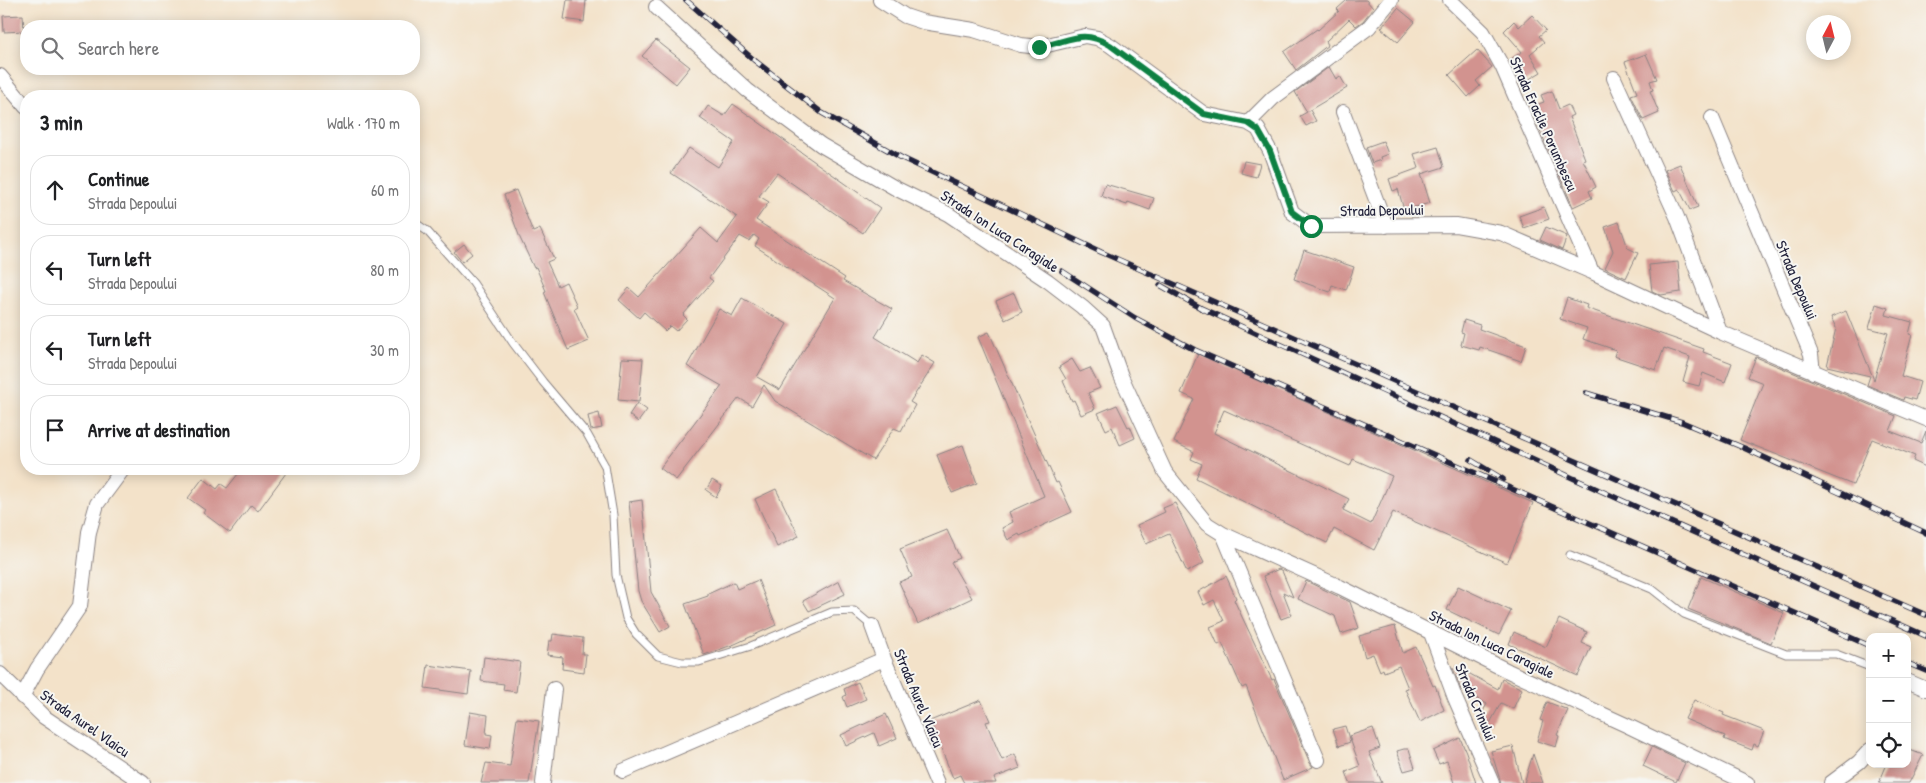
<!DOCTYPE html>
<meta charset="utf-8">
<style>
:root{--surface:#fff;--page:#f6f6f6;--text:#202124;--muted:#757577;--line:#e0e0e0}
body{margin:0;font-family:"Patrick Hand",sans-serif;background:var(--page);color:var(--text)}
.controls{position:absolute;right:15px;bottom:15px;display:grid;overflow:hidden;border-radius:10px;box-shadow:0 2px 12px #0003}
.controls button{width:45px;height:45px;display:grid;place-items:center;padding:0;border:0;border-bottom:1px solid var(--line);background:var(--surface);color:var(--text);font:25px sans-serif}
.compass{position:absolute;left:1806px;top:15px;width:45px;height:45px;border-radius:50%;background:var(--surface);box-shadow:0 2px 12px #0003;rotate:7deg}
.stop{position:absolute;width:15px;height:15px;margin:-11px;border:4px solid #0b8043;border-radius:50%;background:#fff}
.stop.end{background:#0b8043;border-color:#fff;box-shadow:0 1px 5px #0008}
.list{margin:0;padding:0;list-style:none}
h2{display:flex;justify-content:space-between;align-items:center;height:65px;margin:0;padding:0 20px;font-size:21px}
h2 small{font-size:16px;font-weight:400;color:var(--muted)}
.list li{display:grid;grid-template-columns:32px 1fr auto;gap:15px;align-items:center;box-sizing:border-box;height:70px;margin:0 10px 10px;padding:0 10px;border:1px solid var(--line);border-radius:20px}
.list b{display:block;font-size:19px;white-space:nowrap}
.list p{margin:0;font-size:16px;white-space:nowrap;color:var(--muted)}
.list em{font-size:16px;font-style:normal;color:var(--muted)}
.icon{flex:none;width:28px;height:28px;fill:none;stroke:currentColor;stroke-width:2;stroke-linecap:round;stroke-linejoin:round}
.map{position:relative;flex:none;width:1926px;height:783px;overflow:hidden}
.search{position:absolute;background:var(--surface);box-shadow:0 2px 12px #0003;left:20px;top:20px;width:400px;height:55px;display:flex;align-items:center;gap:12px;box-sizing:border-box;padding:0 18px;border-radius:20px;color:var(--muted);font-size:19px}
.panel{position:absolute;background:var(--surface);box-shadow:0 2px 12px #0003;left:20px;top:90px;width:400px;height:385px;border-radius:20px}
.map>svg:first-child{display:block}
.building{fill:#d2938f;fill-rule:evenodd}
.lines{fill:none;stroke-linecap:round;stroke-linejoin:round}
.service-casing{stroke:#8a8282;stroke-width:9}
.minor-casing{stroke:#8a8282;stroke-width:16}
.service{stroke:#fff;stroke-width:7}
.minor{stroke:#fff;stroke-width:14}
.rail-casing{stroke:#22223b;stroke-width:5.5}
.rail{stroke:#f6f6f2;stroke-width:4;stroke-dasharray:11;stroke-linecap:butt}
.route{stroke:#0b8043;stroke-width:6}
.labels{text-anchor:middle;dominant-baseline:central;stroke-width:4;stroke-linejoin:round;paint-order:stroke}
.street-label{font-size:15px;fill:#22223b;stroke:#f6f6f2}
</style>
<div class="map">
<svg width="1926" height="783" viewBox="0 0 1926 783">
<rect width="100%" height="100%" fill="#f6f6f2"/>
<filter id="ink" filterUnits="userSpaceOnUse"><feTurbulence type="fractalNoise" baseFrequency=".02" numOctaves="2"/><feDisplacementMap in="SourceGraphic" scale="10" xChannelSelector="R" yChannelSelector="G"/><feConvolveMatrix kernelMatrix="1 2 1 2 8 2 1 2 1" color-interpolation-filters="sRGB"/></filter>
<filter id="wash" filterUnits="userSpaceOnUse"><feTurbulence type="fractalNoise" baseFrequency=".0096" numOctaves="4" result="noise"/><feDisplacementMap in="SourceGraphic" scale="20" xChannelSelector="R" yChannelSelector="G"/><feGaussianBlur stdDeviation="1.12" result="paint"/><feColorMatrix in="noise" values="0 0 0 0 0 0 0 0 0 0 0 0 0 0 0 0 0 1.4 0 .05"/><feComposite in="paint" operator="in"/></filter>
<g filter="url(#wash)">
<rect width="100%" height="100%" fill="#f3e2c9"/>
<g id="blocks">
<path class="building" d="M567 0H586L584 22 564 19Z
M1347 0H1366L1373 8 1363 21 1356 26 1349 19 1326 41 1328 45 1296 70 1284 52 1317 29 1318 30 1339 11 1337 9Z
M1398 8 1415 22 1398 42 1381 28Z
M23 15 24 31 4 32 3 16Z
M1532 15 1546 30 1539 36 1544 42 1530 54 1541 72 1521 84 1509 60 1522 52 1504 31 1514 21 1519 27Z
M656 40 690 67 676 84 642 56Z
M1477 50 1492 67 1476 81 1480 86 1468 97 1449 75Z
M1646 54 1657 79 1650 81 1653 90 1650 91 1659 113 1643 120 1631 95 1637 93 1625 62Z
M1329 67 1336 79 1340 76 1347 88 1308 111 1310 110 1316 121 1306 126 1300 116 1307 112 1295 92Z
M1552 91 1559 109 1568 105 1573 115 1569 117 1585 159 1583 160 1596 187 1589 191 1592 198 1573 207 1530 107 1544 102 1541 95Z
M733 104 880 208 863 233 777 173 759 196 769 202 756 220 845 278 843 281 892 309 875 337 917 363 922 355 935 363 910 402 915 405 901 431 894 428 873 460 775 401 764 385 752 406 739 398 676 480 660 468 722 386 687 366 719 309 732 316 742 298 787 324 757 377 780 390 835 298 755 246 759 239 754 235 749 241 740 236 709 278 713 281 683 315 687 319 676 331 670 326 665 331 644 312 639 318 619 300 629 288 639 297 701 228 718 243 737 217 671 173 689 148 718 167 734 142 700 118 708 106 724 116Z
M1383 141 1388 154 1380 157 1381 160 1372 163 1366 147Z
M1438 147 1444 167 1421 174 1430 203 1404 210 1398 189 1393 191 1389 179 1419 168 1414 154Z
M1244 161 1260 164 1256 177 1241 173Z
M1680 164 1698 207 1690 210 1679 189 1675 191 1665 170Z
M1105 184 1154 198 1150 210 1128 202 1127 205 1101 196Z
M516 190 533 232 540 229 554 259 547 262 558 286 566 282 577 306 574 308 589 341 568 350 544 292 546 291 536 267 534 268 520 238 504 195Z
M1544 207 1549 219 1524 228 1519 216Z
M1619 222 1628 248 1638 253 1626 278 1605 268 1613 251 1605 227Z
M1546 227 1567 236 1562 250 1540 240Z
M464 244 472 254 462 262 454 252Z
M1304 250 1354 267 1346 290 1332 285 1330 292 1294 279Z
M1678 262 1681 292 1661 295 1652 291 1649 265Z
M1014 293 1022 312 1005 320 996 301Z
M1567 298 1587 305 1586 308 1704 349 1703 352 1732 363 1725 382 1703 373 1699 386 1683 382 1690 357 1664 348 1656 370 1614 356 1616 350 1583 339 1587 328 1560 319Z
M1876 304 1888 308 1886 315 1912 322 1909 334 1912 335 1901 376 1920 382 1915 400 1904 397 1903 400 1867 385 1870 376 1827 366 1836 328 1831 317 1846 311 1874 380 1888 333 1869 328Z
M1464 320 1480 325 1479 329 1526 346 1521 361 1480 347 1479 350 1461 345 1464 333 1461 332Z
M989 332 1056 483 1058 482 1072 512 1020 536 1019 534 1008 540 1002 528 1013 522 1009 512 1044 496 978 337Z
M1198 354 1533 503 1507 563 1393 512 1374 550 1334 529 1327 543 1196 478 1202 464 1191 459 1194 452 1174 442 1194 399 1181 393ZM1224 410 1350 466 1353 459 1392 476 1371 524 1343 510 1349 499 1214 433Z
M1756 357 1896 416 1890 431 1921 443 1926 431V467L1913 461 1915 456 1872 439 1853 485 1740 440 1763 383 1748 377Z
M622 358 643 359 639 402 618 400Z
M1072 359 1080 372 1090 368 1100 388 1088 393 1095 409 1081 415 1074 400 1072 401 1063 381 1066 379 1059 367Z
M637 403 647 410 638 422 629 415Z
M1117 405 1128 427 1130 426 1135 438 1120 445 1112 427 1106 430 1098 413Z
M599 413 602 428 591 430 588 416Z
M963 445 977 483 952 493 937 455Z
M242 469H289L258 511 251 505 230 533 203 513 205 510 188 498 203 478 217 489 221 484 227 488Z
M712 480 722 486 716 497 706 490Z
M776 489 799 536 777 547 755 499Z
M642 500 651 592 670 626 660 632 641 601 638 591 629 502Z
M1175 503 1204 563 1187 572 1169 534 1146 544 1137 525 1165 512 1163 508Z
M947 530 960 558 951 562 972 598 918 624 899 582 912 577 900 549Z
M1279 569 1282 571 1293 597 1283 592 1292 615 1281 619 1263 576Z
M1226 576 1236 598 1234 600 1272 680 1274 679 1310 763 1313 767 1283 780 1246 686 1242 688 1222 643 1218 645 1210 627 1224 621 1214 600 1204 605 1198 592Z
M1701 577 1784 613 1771 643 1688 609Z
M758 580 776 625 735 644 704 655 685 604 708 596V594L734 582 737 589Z
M839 581 845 594 809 611 803 601Z
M1306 581 1350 602 1359 628 1341 634 1335 616 1298 599Z
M1458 586 1511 611 1499 635 1447 610Z
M1559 619 1587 632 1582 643 1591 647 1578 676 1509 644 1514 632 1546 647Z
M1395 626 1403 653 1416 647 1433 686 1435 685 1444 710 1420 722 1405 689 1408 688 1399 666 1384 672 1383 669 1380 671 1373 654 1365 657 1359 636Z
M553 634 583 638 582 654H586L584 672 562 669 563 657 547 655 549 641H552Z
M484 657 520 662 516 692 503 690 504 684 481 681Z
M428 665 471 671 468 694 425 688Z
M1455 666 1498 689 1502 679 1522 689 1513 709 1501 703 1490 723 1480 717 1487 704 1461 690 1453 668Z
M858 682 866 699 847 707 843 697 846 695 844 689Z
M981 700 990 721 986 722 1002 760 1015 754 1020 768 994 778 996 783H964L960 775 953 778 930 721Z
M1694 700 1724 713 1723 715 1764 731 1758 746 1754 744 1752 750 1724 739 1725 736 1685 719Z
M1547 702 1568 710 1557 735 1559 736 1556 747 1537 741 1543 721 1540 720Z
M470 712 488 715 486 734 492 735 490 749 465 745Z
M886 714 897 738 879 746 874 733 846 746 841 735Z
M517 718 539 721 529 783H481L486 763 510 766Z
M1345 726 1350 742 1339 746 1333 729Z
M1373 728 1380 748 1369 752 1382 783H1350L1346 772 1360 766 1349 736Z
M1460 738 1466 752 1476 783H1454L1447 761 1439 764 1433 751Z
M1513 746 1522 783H1501L1491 751Z
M1652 747 1685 763 1676 782 1643 766Z
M1404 749H1409L1415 768 1404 771 1397 751Z
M1910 750 1923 755 1909 783H1879L1887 764H1907V758Z
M1533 754 1543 783H1524Z"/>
</g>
</g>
<g filter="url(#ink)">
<use href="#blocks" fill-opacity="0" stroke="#8a8282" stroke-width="1"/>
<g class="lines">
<g class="service-casing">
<path id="service" d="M414 222 427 231 473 283 513 343 543 382 587 434 605 466 613 515 616 575 626 618 636 634 658 656 682 662H699L751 646 832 612 854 611 872 626
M1570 555 1652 589 1684 614 1786 654H1836L1870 667"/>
</g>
<g class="minor-casing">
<path id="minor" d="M880 0 905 16 923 22 974 30 1021 45 1039 47 1085 36 1097 38 1110 45 1204 114 1248 123 1258 129 1270 151 1292 212 1311 226 1456 225 1501 233 1592 272 1720 332 1926 419
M1450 0 1483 32 1502 66 1592 272
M656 7 747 90 821 145 895 188 948 214 1048 281 1082 307 1103 326 1121 376 1165 472 1207 524 1223 534 1340 587 1508 671 1626 725 1747 783
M0 76 26 107
M1614 78 1677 217 1720 332
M1343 112 1386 226
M1712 118 1811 354 1813 372
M1248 123 1273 98 1369 27 1391 0
M1223 534 1318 760
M872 626 884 659 937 783
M1431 633 1455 698 1492 783
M0 674 44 717 143 783
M1907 681 1926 689
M22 697 37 669 80 606 89 532 97 504 123 469
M623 771 884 659
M543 783 554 689
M1831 783 1859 762 1870 750"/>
</g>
<use href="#service" class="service"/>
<use href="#minor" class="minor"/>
<g class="rail-casing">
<path id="rail" d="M686 0 754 60 822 113 902 158 1101 252 1926 615
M1062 271 1135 318 1195 350 1870 646
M1160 285 1201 308 1621 500 1926 636
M1586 393 1682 422 1744 448 1926 533
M1471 460 1503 479
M1907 663 1926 671"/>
</g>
<use href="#rail" class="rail"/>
</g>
</g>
<g class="lines" filter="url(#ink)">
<path class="route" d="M1039 47C1069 42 1081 28 1110 45L1204 114 1248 123 1258 130 1270 151 1292 212 1311 226"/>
</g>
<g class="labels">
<g class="street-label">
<text transform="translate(1544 124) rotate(66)">Strada Eraclie Porumbescu</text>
<text transform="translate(1382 210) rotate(-1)">Strada Depoului</text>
<text transform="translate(1000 231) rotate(33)">Strada Ion Luca Caragiale</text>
<text transform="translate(1797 280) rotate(67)">Strada Depoului</text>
<text transform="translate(1492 644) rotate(26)">Strada Ion Luca Caragiale</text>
<text transform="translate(919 698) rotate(67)">Strada Aurel Vlaicu</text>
<text transform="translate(1476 702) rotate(67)">Strada Crinului</text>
<text transform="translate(85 723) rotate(35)">Strada Aurel Vlaicu</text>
</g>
</g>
</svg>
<div class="controls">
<button>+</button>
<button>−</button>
<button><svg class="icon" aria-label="locate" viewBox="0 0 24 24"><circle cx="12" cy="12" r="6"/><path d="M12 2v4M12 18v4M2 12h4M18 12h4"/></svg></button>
</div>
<svg class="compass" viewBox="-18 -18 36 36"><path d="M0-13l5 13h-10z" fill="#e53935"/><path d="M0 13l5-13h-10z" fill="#757577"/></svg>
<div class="stop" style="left:1311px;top:226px"></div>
<div class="stop end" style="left:1039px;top:47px"></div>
<div class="search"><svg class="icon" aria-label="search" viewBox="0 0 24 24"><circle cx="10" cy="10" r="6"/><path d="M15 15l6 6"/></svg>Search here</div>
<section class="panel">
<h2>3 min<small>Walk · 170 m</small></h2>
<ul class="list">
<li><svg class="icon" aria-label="ahead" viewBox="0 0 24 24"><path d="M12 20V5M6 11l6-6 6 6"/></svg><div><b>Continue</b><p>Strada Depoului</p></div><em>60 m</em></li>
<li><svg class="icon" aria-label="left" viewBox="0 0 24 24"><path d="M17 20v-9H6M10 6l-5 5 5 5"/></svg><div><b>Turn left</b><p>Strada Depoului</p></div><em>80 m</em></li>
<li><svg class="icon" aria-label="left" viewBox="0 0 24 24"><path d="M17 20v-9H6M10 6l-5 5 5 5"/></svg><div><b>Turn left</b><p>Strada Depoului</p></div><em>30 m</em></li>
<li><svg class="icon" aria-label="arrive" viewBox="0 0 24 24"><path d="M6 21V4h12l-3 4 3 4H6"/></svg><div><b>Arrive at destination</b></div></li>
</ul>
</section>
</div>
